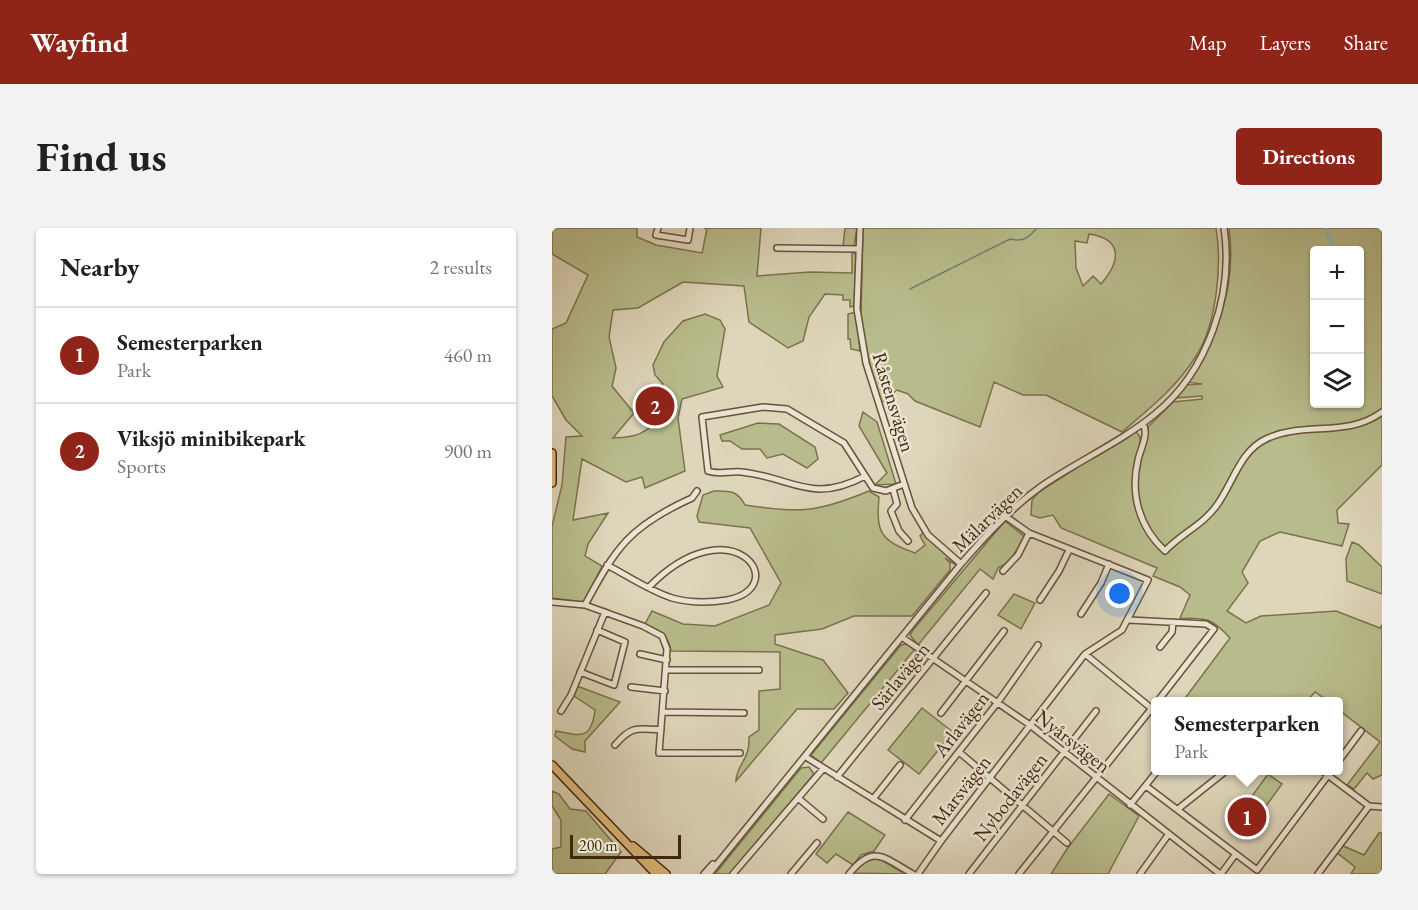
<!DOCTYPE html>
<meta charset="utf-8">
<style>
:root{--surface:#fff;--page:#f2f2f2;--text:#202124;--muted:#757577;--line:#e0e0e0;--accent:#8f2418}
body{margin:0;font-family:"EB Garamond",serif;background:var(--page);color:var(--text)}
.controls{position:absolute;right:18px;top:18px;display:grid;overflow:hidden;border-radius:6px;box-shadow:0 2px 4px #0004}
.controls button{width:54px;height:54px;display:grid;place-items:center;padding:0;border:0;border-bottom:2px solid var(--line);background:var(--surface);color:var(--text);font:30px sans-serif}
.scale{position:absolute;left:18px;bottom:15px;width:111px;box-sizing:border-box;padding-left:6px;border:3px solid #41270e;border-top:0;font-size:16px;line-height:21px;white-space:nowrap;color:#41270e;-webkit-text-stroke:4px #eae4d3;paint-order:stroke}
.you{position:absolute;left:568px;top:366px;width:21px;height:21px;margin:-15px;border:4px solid #fff;border-radius:50%;background:#1a73e8;box-shadow:0 0 0 9px #1a73e833}
.badge{display:grid;place-items:center;width:39px;height:39px;border-radius:50%;background:var(--accent);color:#fff;font-size:20px;font-weight:700}
.pin{position:absolute;translate:-50% -50%;border:3px solid #fff;box-shadow:0 2px 6px #0006}
.popup{position:absolute;left:599px;top:469px;width:192px;height:78px;box-sizing:border-box;display:grid;place-content:center;border-radius:6px;background:var(--surface);filter:drop-shadow(0 2px 4px #0005);font-size:20px;white-space:nowrap;color:var(--muted)}
.popup b{font-size:22px;color:var(--text)}
.popup::after{content:'';position:absolute;left:50%;top:100%;margin-left:-12px;border:12px solid transparent;border-top-color:var(--surface)}
.list{margin:0;padding:0;list-style:none}
h2{display:flex;justify-content:space-between;align-items:center;height:78px;margin:0;padding:0 24px;font-size:26px}
h2 small{font-size:20px;font-weight:400;color:var(--muted)}
.list li{display:grid;grid-template-columns:39px 1fr auto;gap:18px;align-items:center;box-sizing:border-box;height:96px;padding:0 24px;border-top:2px solid var(--line)}
.list b{display:block;font-size:22px;white-space:nowrap}
.list p{margin:0;font-size:20px;white-space:nowrap;color:var(--muted)}
.list em{font-size:20px;font-style:normal;color:var(--muted)}
.icon{flex:none;width:33px;height:33px;fill:none;stroke:currentColor;stroke-width:2;stroke-linecap:round;stroke-linejoin:round}
.map{position:relative;flex:none;width:830px;height:646px;overflow:hidden;border-radius:6px}
header{display:flex;align-items:center;gap:36px;box-sizing:border-box;height:84px;padding:0 30px;background:var(--accent);color:#fff}
header strong{font-size:28px}
nav{display:flex;gap:33px;margin-inline-start:auto;font-size:21px}
.intro{display:flex;align-items:center;justify-content:space-between;box-sizing:border-box;height:144px;padding:0 36px}
h1{margin:0;font-size:42px}
.button{padding:15px 27px;border-radius:6px;background:var(--accent);color:#fff;font-size:21px;font-weight:700}
main{display:flex;gap:36px;padding:0 36px}
aside{flex:1;background:var(--surface);border-radius:6px;box-shadow:0 2px 4px #0004}
.map>svg:first-child{display:block}
.green{fill:#b8bc8c;stroke:#7c724d;stroke-width:1.5;fill-rule:evenodd}
.lines{fill:none;stroke-linecap:round;stroke-linejoin:round}
.stream{stroke:#737e73;stroke-width:1.5}
.canal{stroke:#94b8b6;stroke-width:4}
.minor-casing{stroke:#685339;stroke-width:8}
.major-casing{stroke:#41270e;stroke-width:10}
.minor{stroke:#eae4d3;stroke-width:5}
.major{stroke:#dfbb7e;stroke-width:7}
.labels{text-anchor:middle;dominant-baseline:central;stroke-width:5;stroke-linejoin:round;paint-order:stroke}
.street-label{font-size:20px;fill:#41270e;stroke:#eae4d3}
</style>
<header>
<strong>Wayfind</strong>
<nav><a>Map</a><a>Layers</a><a>Share</a></nav>
</header>
<div class="intro"><h1>Find us</h1><a class="button">Directions</a></div>
<main>
<aside>
<h2>Nearby<small>2 results</small></h2>
<ul class="list">
<li><span class="badge">1</span><div><b>Semesterparken</b><p>Park</p></div><em>460 m</em></li>
<li><span class="badge">2</span><div><b>Viksjö minibikepark</b><p>Sports</p></div><em>900 m</em></li>
</ul>
</aside>
<div class="map">
<svg width="830" height="646" viewBox="0 0 830 646">
<rect width="100%" height="100%" fill="#ded6bb"/>
<filter id="stains"><feTurbulence type="fractalNoise" baseFrequency=".00333" numOctaves="4"/><feColorMatrix values="0 0 0 0 .2 0 0 0 0 .09 0 0 0 0 .02 0 0 0 .5 -.17"/></filter>
<radialGradient id="worn" r=".72"><stop offset=".6" stop-color="#630" stop-opacity="0"/><stop offset="1" stop-color="#630" stop-opacity=".3"/></radialGradient>
<path class="green" d="M0 0H85V9L104 17 150 25 155 1 152 0H209L205 48 258 44 300 45V23L304 27 302 78 298 79V72H291V67L273 66 257 89 251 113 236 120 197 94 192 58 131 54 86 80 61 82 57 109 64 140 60 158 82 185 61 210C77 209 89 209 101 196L86 184 97 167 111 156 103 147 101 137 112 114 131 93 153 86 168 92 173 101 165 148 171 159 130 171 126 190 133 243 93 260 90 249 74 254 30 231 21 292 56 285 36 316 33 328 50 338 34 372 30 374 0 370V298L10 257 14 209 30 208 14 192 0 168V101L14 95 36 47 0 26Z
M293 0H305L302 18H291Z
M311 0H664C670 36 665 96 644 128 625 159 597 181 570 204L494 167H471L442 154 428 199 363 173 356 166 345 162 328 176 312 113 309 89ZM537 6C571 11 569 33 549 56L541 48 531 58 524 40 523 13 535 15Z
M677 0H830V237L785 282 786 295 797 296 790 318 728 304 708 313 690 344 696 355 675 383 694 395 709 388 784 383 828 400 830 397V547L821 551 815 545 802 561 795 557 828 514 787 482 786 474 776 473 763 464 755 473H631L678 410C660 390 655 390 628 390L638 367 628 359 601 348 605 340 509 300 501 287 488 290 479 287 480 272 487 264 583 202 588 209V217L594 213 595 200 621 174 650 171V168L623 170 634 157 650 156 633 154C666 105 685 61 677 0ZM762 22H808V176H762Z
M304 84 308 123 299 121 298 111H296V86Z
M311 184 325 194 344 256 323 257 335 245 307 198Z
M206 195 227 196 263 219 266 231 255 240 231 226 215 230 208 221H190L178 213H170L168 207Z
M162 263C178 263 185 262 193 277 248 285 264 285 317 263L327 269C324 305 328 312 363 325L373 317 368 308 371 305 355 275 357 274 364 291 404 337 393 330 398 335V342L360 388H302L270 401 223 407V416L271 432 296 465 282 481H245L184 553C185 535 198 533 197 509L207 502V463L228 461V424L119 423C116 406 108 403 93 396L100 383 131 396 163 398 217 377 229 355 198 300 147 294 145 288 151 267Z
M453 293 473 309 457 334 446 340 441 351 428 341 366 417 358 407 361 402Z
M800 314 807 317 830 339V366L795 353 794 331Z
M462 366 483 375 469 401 446 387Z
M355 416 363 421 269 535 259 527 349 417Z
M25 458 68 474 33 513V524L20 521 3 508 4 503C27 507 39 514 43 482L22 468Z
M370 480 401 504 367 546 336 522Z
M257 539 262 546 178 646H163L249 540Z
M716 546 730 556 714 578 700 568Z
M0 563 7 566 18 581 34 583 69 624 53 646H0V621L9 619V592L0 578Z
M557 566 587 588 556 646H499L515 621Z
M296 584 333 607 322 623 309 627 301 637 284 626 275 635 264 626Z
M827 605H830V646H799L803 639 784 624 789 617 812 627Z
M321 630 329 632 353 646 300 645 312 633Z"/>
<g class="lines">
<path class="stream" d="M358 61 458 11C472 14 476 10 485 0"/>
<path class="canal" d="M774 0 782 22
M808 90 811 98"/>
<g class="minor-casing">
<path id="minor" d="M106 0 104 7 136 12 138 0
M308 0 305 81 314 135 360 280 376 307 409 336
M225 20 307 21
M591 195C597 207 589 219 586 232 578 266 587 299 613 323 629 306 652 296 665 277 681 255 688 223 714 211 751 193 796 210 830 184
M313 248C259 277 240 249 189 244 178 243 167 247 156 243L150 189 211 179 235 181 292 215 321 260 334 263 352 256
M341 261 345 276 339 283 347 303 356 313
M55 337C76 348 98 363 120 370 138 375 156 375 175 372 243 358 179 275 97 359
M451 343 466 327 477 305
M488 372 507 343 517 322
M0 374 33 377 91 398 110 408 115 421 107 525H188
M33 377C64 319 78 298 140 270L145 263
M529 386 549 355 557 336
M577 392 654 396 662 401 605 474
M351 410 478 497 668 646
M608 419 620 404 621 394
M88 426 115 432
M533 426 599 480
M114 442H207
M28 444 62 457 73 414 45 402
M79 459 113 463
M9 483 19 467 53 384
M111 484 192 485
M389 485 452 403
M63 517C79 498 85 500 109 502
M407 524 515 615
M254 529 389 613
M786 534 809 503
M769 542 817 578
M285 549 434 365
M594 558 705 642 780 542
M246 570 271 591
M321 571 348 537
M578 577 606 542
M817 578 830 579
M626 581 675 542
M353 592 446 474 486 417
M152 646 161 636
M157 646 409 336C434 307 460 279 491 257 528 232 569 214 603 186 656 143 682 66 672 0
M181 646 271 541
M239 646 265 615
M297 646C322 615 332 630 361 646
M366 646 389 613 533 426 570 402 596 352 477 305 453 288
M417 646 544 483
M467 646 604 475
M588 646 616 607
M669 646 683 627
M766 646 817 578"/>
</g>
<g class="major-casing">
<path id="major" d="M0 225V255
M0 537 104 646
M81 618 114 646"/>
</g>
<use href="#minor" class="minor"/>
<use href="#major" class="major"/>
</g>
<g class="labels">
<g class="street-label">
<text transform="translate(342 174) rotate(73)">Råstensvägen</text>
<text transform="translate(435 290) rotate(-44)">Mälarvägen</text>
<text transform="translate(348 448) rotate(-51)">Särlavägen</text>
<text transform="translate(409 496) rotate(-52)">Arlavägen</text>
<text transform="translate(521 513) rotate(38)">Nyårsvägen</text>
<text transform="translate(409 562) rotate(-52)">Marsvägen</text>
<text transform="translate(458 569) rotate(-52)">Nybodavägen</text>
</g>
</g>
<rect width="100%" height="100%" filter="url(#stains)"/>
<rect width="100%" height="100%" fill="url(#worn)"/>
</svg>
<div class="controls">
<button>+</button>
<button>−</button>
<button><svg class="icon" aria-label="layers" viewBox="0 0 24 24"><path d="M12 4l9 5-9 5-9-5zM3 14l9 5 9-5"/></svg></button>
</div>
<div class="scale">200 m</div>
<div class="you"></div>
<div class="pin badge" style="left:695px;top:589px">1</div>
<div class="popup"><b>Semesterparken</b>Park</div>
<div class="pin badge" style="left:103px;top:178px">2</div>
</div>
</main>
